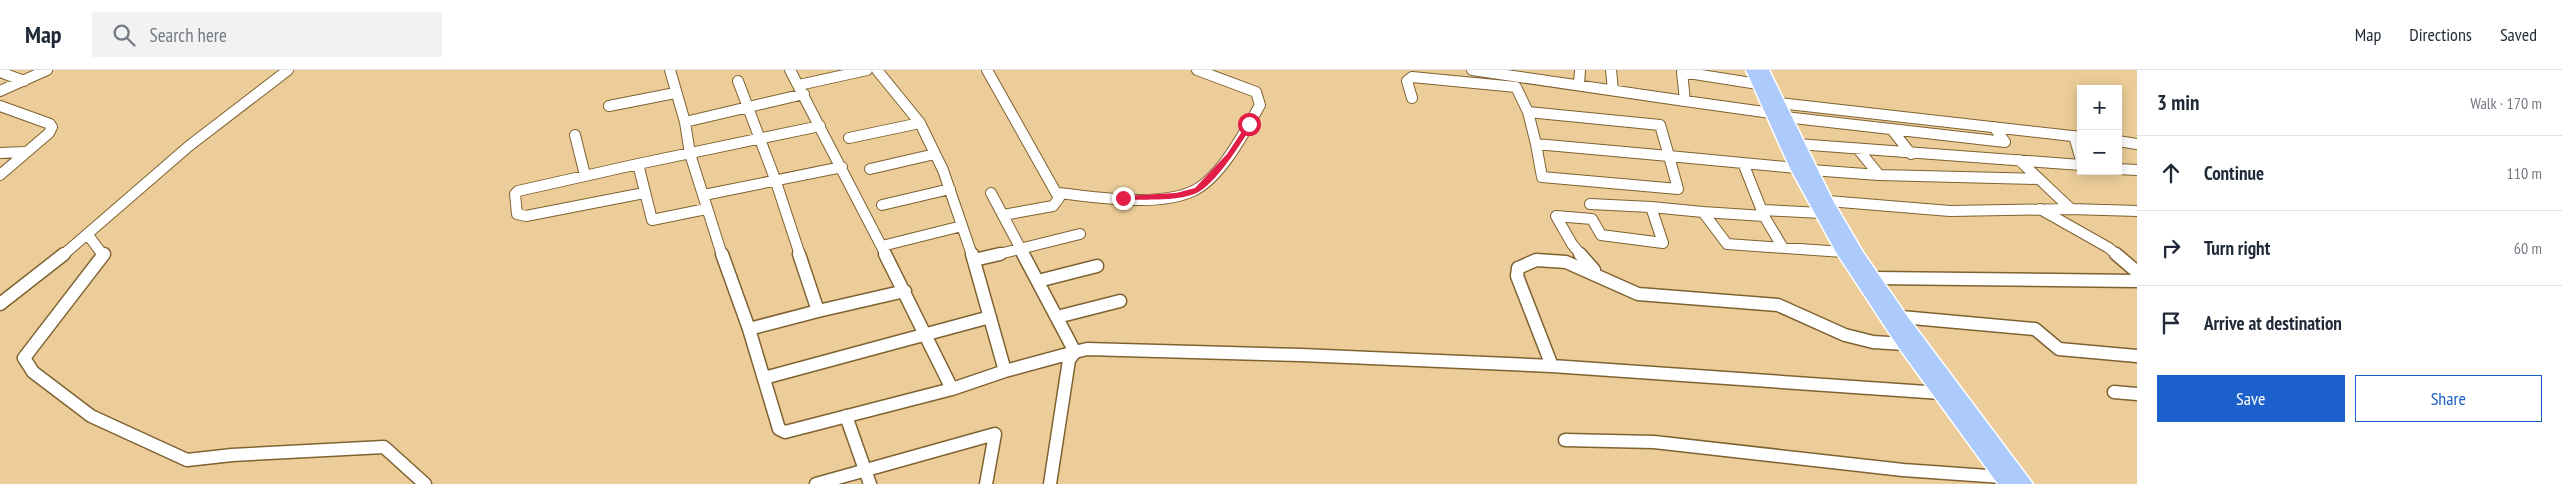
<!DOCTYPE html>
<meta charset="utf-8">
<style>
:root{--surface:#fff;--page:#f2f2f3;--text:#1f2937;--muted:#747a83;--line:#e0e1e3;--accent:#1c60cb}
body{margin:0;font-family:"PT Sans Narrow",sans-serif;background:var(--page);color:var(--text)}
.controls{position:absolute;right:15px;top:15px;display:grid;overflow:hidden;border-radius:0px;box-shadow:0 2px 12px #0003}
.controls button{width:45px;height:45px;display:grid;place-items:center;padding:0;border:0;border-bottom:1px solid var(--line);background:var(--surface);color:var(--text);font:25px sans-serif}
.stop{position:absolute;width:15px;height:15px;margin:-11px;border:4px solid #e11d48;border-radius:50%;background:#fff}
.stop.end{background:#e11d48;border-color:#fff;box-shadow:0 1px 5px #0008}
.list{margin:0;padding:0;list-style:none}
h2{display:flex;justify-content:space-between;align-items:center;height:65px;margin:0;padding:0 20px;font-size:21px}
h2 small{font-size:16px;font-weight:400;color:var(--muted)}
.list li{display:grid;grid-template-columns:32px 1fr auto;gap:15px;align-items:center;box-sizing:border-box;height:75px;padding:0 20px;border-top:1px solid var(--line)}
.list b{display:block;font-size:19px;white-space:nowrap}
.list em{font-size:16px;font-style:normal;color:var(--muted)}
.actions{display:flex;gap:10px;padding:15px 20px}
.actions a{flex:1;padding:11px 0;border:1px solid var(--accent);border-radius:0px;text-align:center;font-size:18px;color:var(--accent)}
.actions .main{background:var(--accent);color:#fff}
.icon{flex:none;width:28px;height:28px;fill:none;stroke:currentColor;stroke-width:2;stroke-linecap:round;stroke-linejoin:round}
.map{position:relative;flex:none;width:2137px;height:414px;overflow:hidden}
header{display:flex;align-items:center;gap:30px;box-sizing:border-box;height:70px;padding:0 25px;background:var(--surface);border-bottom:1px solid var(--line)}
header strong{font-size:24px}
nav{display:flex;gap:28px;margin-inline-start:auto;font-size:18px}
.search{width:350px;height:45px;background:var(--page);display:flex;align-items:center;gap:12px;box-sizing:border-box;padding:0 18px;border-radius:0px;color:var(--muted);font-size:19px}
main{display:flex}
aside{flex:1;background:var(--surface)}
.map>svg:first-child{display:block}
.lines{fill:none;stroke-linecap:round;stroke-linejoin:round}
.minor-far1-casing{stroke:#7e6231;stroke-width:12}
.minor-casing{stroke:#7e6231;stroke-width:15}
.major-casing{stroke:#fff;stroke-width:3}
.minor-far1{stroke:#fff;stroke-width:10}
.minor{stroke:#fff;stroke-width:12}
.major{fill:#accafb;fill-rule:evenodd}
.route{fill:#e11d48}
</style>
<header>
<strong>Map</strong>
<div class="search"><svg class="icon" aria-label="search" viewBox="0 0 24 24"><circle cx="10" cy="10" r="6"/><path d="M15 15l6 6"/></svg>Search here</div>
<nav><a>Map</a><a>Directions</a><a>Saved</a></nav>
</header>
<main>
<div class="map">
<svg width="2137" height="414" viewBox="0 0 2137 414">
<rect width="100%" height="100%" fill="#eccd99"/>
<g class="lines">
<g class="minor-far1-casing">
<path id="minor-far1" d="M670 0 685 52 690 84 722 185
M790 0 886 185
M877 0 920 53 943 100 972 185
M987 0 1059 128 1053 136 1003 145
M1472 0 1685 31 1682 2 1758 14
M1611 0 1613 20
M0 2 24 11
M738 11 775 109 800 185
M1579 14 1580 0
M799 15 867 0
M0 21 47 0
M1412 28 1407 11 1412 7 1516 17 1528 42
M1685 31 1771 43
M1779 33 2081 67
M0 36 50 54 52 57 49 63 0 105
M609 36 675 23
M1528 42 1660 55 1669 86 1536 74Z
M1785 47 2005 72 1994 57
M685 52 804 24
M1893 61 1911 84
M575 65 585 105
M2074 66 2081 90
M849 68 920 53
M2118 71 2137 74
M1536 74 1542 107 1678 119 1669 86 1797 98
M1797 74 2081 95
M0 83 25 82
M1743 93 1764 146 1783 178
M638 94 518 121 515 124 517 144 526 146 644 123
M870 99 935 84
M2118 99 2137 100
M1811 100 1879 105 1858 79
M1879 105 2039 109
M991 123 1024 185
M1058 123C1097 127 1160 138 1195 120 1222 106 1245 61 1260 35L1256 22 1197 0
M704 125 842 97
M1828 131 1950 141 2071 139 2019 90
M1590 134 1651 137
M882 135 950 119
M706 139 652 150 638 94 820 56
M2040 139 2109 178 2117 185
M2071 139 2137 141
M1763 140 1821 143
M1764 146 1703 142 1727 174 1843 182
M88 165 103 185
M882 176 962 156
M63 185 189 76 288 0
M995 185 1080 164
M1581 185 1572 174 1556 146 1592 149 1601 165 1663 173 1651 137 1703 142"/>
</g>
<g class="minor-casing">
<path id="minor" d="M104 184 24 288 33 302 91 346 187 390 232 385 384 377 425 414
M722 184 749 259 779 359 785 362 952 319 885 184
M799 184 818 241 905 221
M1580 184 1594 200
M2116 184 2137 202
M974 190 1000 184
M1875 208 2137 211
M1038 211 1097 196
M0 234 64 184
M1057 247 1120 231
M1901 247 2035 259 2059 279 2137 286
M749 259 818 241
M1552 296 1941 323
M1005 301 1075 282 1023 184
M764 308 990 247
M952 319 1005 301 972 184
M2114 322 2137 324
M846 346 870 414
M1565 370 1654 372 1903 400 2002 407
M816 414 995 364 986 414
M1050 414 1069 290 1075 282 1087 279 1301 285 1552 296 1517 206 1518 198 1536 190 1566 192 1638 224 1778 235 1845 265 1873 272 1905 274"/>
</g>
<g class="major-casing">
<path id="major" d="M1746 0H1769L1832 129 1863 182 1907 246 2033 414H1998L1899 278 1836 182 1790 98Z"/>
</g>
<use href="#minor-far1" class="minor-far1"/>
<use href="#minor" class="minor"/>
<use href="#major" class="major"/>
</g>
<path class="route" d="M1249 51 1253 54C1242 72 1218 110 1200 121 1183 132 1144 129 1123 130L1120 128 1123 126 1176 123 1195 118 1227 84Z"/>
</svg>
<div class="controls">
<button>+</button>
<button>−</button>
</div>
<div class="stop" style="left:1249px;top:54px"></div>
<div class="stop end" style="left:1123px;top:128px"></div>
</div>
<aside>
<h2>3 min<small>Walk · 170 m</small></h2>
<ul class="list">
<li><svg class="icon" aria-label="ahead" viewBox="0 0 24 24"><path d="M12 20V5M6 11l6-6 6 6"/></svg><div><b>Continue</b></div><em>110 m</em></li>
<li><svg class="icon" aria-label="right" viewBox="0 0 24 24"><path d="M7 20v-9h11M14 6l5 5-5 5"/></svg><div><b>Turn right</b></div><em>60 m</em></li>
<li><svg class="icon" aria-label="arrive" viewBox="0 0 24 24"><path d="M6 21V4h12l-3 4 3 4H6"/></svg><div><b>Arrive at destination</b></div></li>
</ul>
<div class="actions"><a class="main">Save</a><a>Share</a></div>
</aside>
</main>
